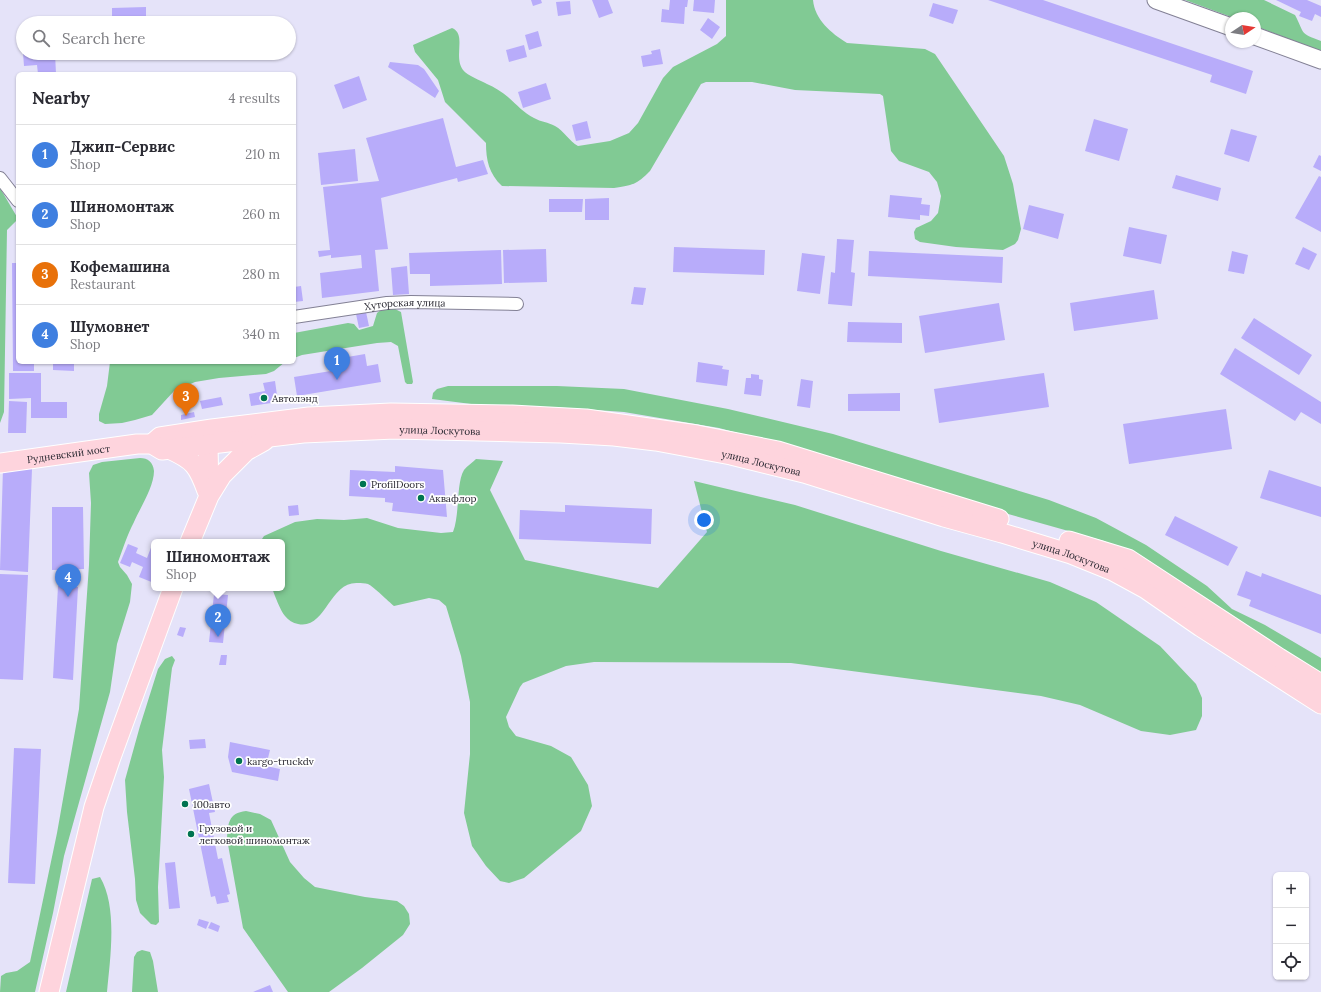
<!DOCTYPE html>
<meta charset="utf-8">
<style>
:root{--surface:#fff;--page:#f7f7f7;--text:#2b2b33;--muted:#7c7c81;--line:#e1e1e2;--accent:#111827}
body{margin:0;font-family:Lora,serif;background:var(--page);color:var(--text)}
.controls{position:absolute;right:12px;bottom:12px;display:grid;overflow:hidden;border-radius:6px;box-shadow:0 1px 3px #0004}
.controls button{width:36px;height:36px;display:grid;place-items:center;padding:0;border:0;border-bottom:1px solid var(--line);background:var(--surface);color:var(--text);font:20px sans-serif}
.compass{position:absolute;left:1225px;top:12px;width:36px;height:36px;border-radius:50%;background:var(--surface);box-shadow:0 1px 3px #0004;rotate:78deg}
.you{position:absolute;left:704px;top:520px;width:14px;height:14px;margin:-10px;border:3px solid #fff;border-radius:50%;background:#1a73e8;box-shadow:0 0 0 6px #1a73e833}
.badge{display:grid;place-items:center;width:26px;height:26px;border-radius:50%;background:var(--accent);color:#fff;font-size:13px;font-weight:700}
.pin{position:absolute;translate:-50% -33px;filter:drop-shadow(0 1px 2px #0008)}
.pin::after{content:'';position:absolute;top:21px;width:14px;height:12px;background:inherit;clip-path:polygon(0 0,100% 0,50% 100%)}
.popup{position:absolute;left:151px;top:539px;width:134px;height:52px;box-sizing:border-box;display:grid;place-content:center;border-radius:6px;background:var(--surface);filter:drop-shadow(0 1px 3px #0005);font-size:13px;white-space:nowrap;color:var(--muted)}
.popup b{font-size:15px;color:var(--text)}
.popup::after{content:'';position:absolute;left:50%;top:100%;margin-left:-8px;border:8px solid transparent;border-top-color:var(--surface)}
.list{margin:0;padding:0;list-style:none}
h2{display:flex;justify-content:space-between;align-items:center;height:52px;margin:0;padding:0 16px;font-size:17px}
h2 small{font-size:13px;font-weight:400;color:var(--muted)}
.list li{display:grid;grid-template-columns:26px 1fr auto;gap:12px;align-items:center;box-sizing:border-box;height:60px;padding:0 16px;border-top:1px solid var(--line)}
.list b{display:block;font-size:15px;white-space:nowrap}
.list p{margin:0;font-size:13px;white-space:nowrap;color:var(--muted)}
.list em{font-size:13px;font-style:normal;color:var(--muted)}
.icon{flex:none;width:22px;height:22px;fill:none;stroke:currentColor;stroke-width:2;stroke-linecap:round;stroke-linejoin:round}
.map{position:relative;flex:none;width:1321px;height:992px;overflow:hidden}
.search{position:absolute;background:var(--surface);box-shadow:0 1px 3px #0004;left:16px;top:16px;width:280px;height:44px;display:flex;align-items:center;gap:10px;box-sizing:border-box;padding:0 14px;border-radius:22px;color:var(--muted);font-size:15px}
.panel{position:absolute;background:var(--surface);box-shadow:0 1px 3px #0004;left:16px;top:72px;width:280px;height:292px;border-radius:6px}
.map>svg:first-child{display:block}
.green{fill:#81ca94}
.building{fill:#b8acfa}
.lines{fill:none;stroke-linecap:round;stroke-linejoin:round}
.street-casing{stroke:#838195;stroke-width:14}
.secondary-casing{stroke:#838195;stroke-width:19}
.primary-casing{stroke:#fff;stroke-width:21}
.street{stroke:#fff;stroke-width:12}
.secondary{stroke:#fff;stroke-width:17}
.primary{stroke:#fed4dd;stroke-width:19}
.poi-dot{fill:#007450;stroke:#fff;stroke-width:1.5}
.labels{text-anchor:middle;dominant-baseline:central;stroke-width:3.5;stroke-linejoin:round;paint-order:stroke}
.street-label{font-size:10px;fill:#292831;stroke:#fff}
.poi-label{font-size:10px;fill:#292831;stroke:#fff;text-anchor:start}
</style>
<div class="map">
<svg width="1321" height="992" viewBox="0 0 1321 992">
<rect width="100%" height="100%" fill="#e5e3f9"/>
<path class="green" d="M726 0H813C815 20 831 33 847 43L925 49 935 54 1004 156 1013 184 1021 229 1018 240 1015 244 1003 250 956 247 920 242 915 239 914 232 916 228 931 221 938 213 941 196 937 182 929 172 899 161 891 151 883 96 880 94 795 90 752 82H706L701 84 650 171C636 185 633 185 614 188L502 186C489 174 486 160 486 143L445 102 438 80 415 52 413 45 452 28C467 34 453 57 463 70 468 76 480 80 487 84 494 87 502 92 508 97 517 105 524 113 534 118 541 122 548 122 555 126 564 131 569 141 578 146L610 141 629 133 638 123 663 78 673 67 717 44 726 36Z
M1185 0H1264L1295 15C1305 34 1299 33 1321 41V51L1255 26V18H1234Z
M0 188 17 217V220L7 230 4 412 0 423Z
M390 308 395 309 401 312 413 382 412 384H407L405 382 398 346 391 342 377 343 302 355 294 358V333L348 323 354 324 359 330 373 326 377 313 382 309Z
M110 362H285L274 371 266 374 219 378 195 382 174 391 152 415 135 420 122 423 105 424 99 421V414L107 386Z
M448 386H557L624 389 728 409 833 434 1049 500 1096 518 1146 545 1207 586 1232 609 1265 625 1321 658V676L1178 585 1151 562 1104 541 909 486 817 454 719 428 624 412 568 408 479 405 432 399 433 393 437 389Z
M140 458C148 458 153 462 154 471 154 487 140 508 134 522 127 535 123 549 118 562L120 567 127 575 132 584 130 602 117 644 110 692 64 856 53 913 35 992H0L1 976 6 973 17 971 30 962 57 833 79 709 89 565 91 503 89 473 93 465 102 462Z
M476 459 503 461 490 490 525 560 658 588 707 532 694 481 795 505 941 551 1050 582 1096 602 1160 646 1196 684 1202 698V716L1196 730 1170 735 1141 731 1080 705 1041 696 791 663 594 662 566 666 523 683 520 687 506 717 509 727 516 736 551 746 571 757 588 785 592 806 581 831 524 878 509 883 500 881 486 866 472 846 464 813 470 754V702L461 656 446 606 439 600 429 598 394 606C388 601 374 587 368 584 365 583 361 583 358 583 329 581 326 630 298 624 293 623 288 620 285 616 280 610 275 596 272 588H282V542H260L264 536 295 522 317 519 344 520 367 518 398 528 441 533 453 532C460 514 456 483 464 470 467 466 473 462 476 459Z
M172 656 175 660 172 668 162 750 164 777 158 887 159 922 156 925 151 924 140 913 136 900 135 879 127 812 125 780 140 726 158 669 165 659Z
M246 811 260 814 271 820 290 862 304 878 315 887 365 897 397 901 404 906 409 914 410 924 403 935 362 968 329 992H288L243 928 227 839C228 824 228 813 246 811Z
M100 877C118 907 110 959 107 992H66L92 879Z
M142 950 150 952 153 961 158 992H132L134 957 137 952Z"/>
<path class="building" d="M531 0H541L542 3 533 6Z
M592 0H608L613 13 599 18Z
M670 0H688L687 7H685L684 24 661 22 662 9 669 10Z
M694 0H715L714 13 693 11Z
M988 0H1043L1253 71 1246 94 1210 82 1212 75Z
M1276 0H1307L1321 6V17L1315 14 1312 21 1299 16 1301 12Z
M570 1 571 14 558 16 556 2Z
M933 3 958 10 953 24 929 16Z
M146 7V23H112V8Z
M708 18 720 27 712 39 700 30Z
M538 31 542 46 529 50 525 35Z
M524 45 527 57 509 62 506 50Z
M660 49 663 64 643 67 641 56 652 54 651 51Z
M23 53H55L56 74H38L37 65 24 66Z
M390 62 418 65 424 69 439 91 435 98 388 67Z
M359 76 367 100 343 109 334 85Z
M546 83 551 99 523 108 518 92Z
M443 118 456 167 483 160 488 174 458 182 457 178 381 198 388 249 375 250 379 291 322 298 320 273 362 268 361 255 331 258V255L319 257 318 251 330 250 323 187 379 181 366 138Z
M1094 119 1128 129 1119 161 1085 151Z
M587 121 591 138 576 141 572 125Z
M1231 129 1257 136 1249 162 1224 154Z
M355 149 358 181 321 185 318 153Z
M1319 155 1321 156V171L1313 167Z
M1176 175 1221 188 1218 201 1172 188Z
M1319 176 1321 177V232L1295 218Z
M890 195 922 198 921 204 930 205 929 216 920 215V220L888 217Z
M609 198V220H585V199Z
M549 199H583L582 212H549Z
M1029 205 1064 214 1058 239 1023 229Z
M1129 227 1167 235 1161 264 1123 256Z
M837 239 854 240 851 272 855 273 852 306 828 304 831 272 835 273Z
M674 247 765 250 764 275 673 272Z
M1303 247 1317 254 1309 270 1295 264Z
M546 249 547 282 504 283 503 250Z
M501 250 502 284 430 286V274H410L409 253Z
M869 251 1003 257 1002 283 868 276Z
M1232 251 1248 255 1244 274 1228 271Z
M802 253 825 256 820 294 797 291Z
M12 263H18V362H34V371H13Z
M407 266 409 294 393 295 391 268Z
M301 286 303 301 294 302V287Z
M634 287 646 288 643 305 631 304Z
M1154 290 1158 319 1074 331 1070 303Z
M999 303 1005 340 925 353 919 316Z
M366 312 369 326 359 328 356 314Z
M1254 318 1312 355 1299 375 1241 338Z
M848 322 902 323V343L847 342Z
M1235 348 1321 402V424L1301 412 1295 421 1220 374Z
M365 354 367 366 378 364 381 382 297 396 294 377 337 370 336 359Z
M53 362H74V371L53 370Z
M698 362 723 366 722 369 729 370 727 386 696 382Z
M9 373H41V402H67V418H31V398L9 399Z
M1044 373 1049 407 939 423 934 389Z
M751 374 759 375V379L763 380 761 396 744 394 746 378H751Z
M801 379 813 381 810 408 797 406Z
M275 381 278 402 251 406 249 394 265 391 263 383Z
M900 393V411H848V394Z
M221 397 223 405 202 409 200 401Z
M9 401 27 402 26 433H8Z
M1226 409 1232 449 1129 464 1123 424Z
M194 412 195 417 181 420V415Z
M395 466 443 470 447 517 392 511 393 503 385 502V498L349 496 350 470 395 472Z
M3 468 32 469 28 572 0 570Z
M1269 470 1321 487V517L1260 498Z
M298 505 299 515 289 516 288 506Z
M565 505 652 509 651 544 519 539 520 510 565 512Z
M52 507H83L84 569 52 570Z
M1175 516 1238 547 1228 566 1165 535Z
M128 544 138 548 136 553 147 558 152 545 154 546V583L139 577 143 567 132 562 130 567 120 563Z
M1246 571 1261 577 1262 573 1321 595V634L1249 606 1251 600 1237 595Z
M0 574 28 575 23 680 0 679Z
M58 586 78 587 73 680 53 678Z
M214 594 228 595 223 643 209 642Z
M180 627 186 628 183 637 177 635Z
M221 655H227L226 665H219Z
M205 739 206 748 190 749 189 740Z
M230 742 270 750 266 766 280 769 278 781 232 772 228 757Z
M14 748 41 749 35 884 8 883Z
M209 784 215 812 209 813 218 859 222 858 230 894 227 895 229 902 217 904 215 896 211 897 189 789Z
M175 862 180 908 169 909 165 863Z
M199 919 209 922 206 929 197 925Z
M211 922 220 926 218 932 208 928Z
M270 985 273 992H253Z"/>
<g class="lines">
<g class="street-casing">
<g id="street">
<path d="M0 178 18 201"/>
<path id="s1" d="M294 317 387 303 411 302 517 304"/>
</g>
</g>
<g class="secondary-casing">
<path id="secondary" d="M1156 0 1231 27
M1255 36 1321 60"/>
</g>
<g class="primary-casing">
<g id="primary">
<path d="M205 433 208 445 209 494"/>
<path d="M152 444 160 437 212 429 309 417 391 413 512 415 586 419 697 435 778 451 999 519"/>
<path d="M169 449C194 460 198 466 207 491"/>
<path id="s2" d="M0 463 137 444H152L162 450 303 433 395 429 561 433 614 436 656 441 731 455 804 473 944 517 1002 533 1071 554 1113 571 1146 589 1201 627 1321 704"/>
<path d="M1069 541 1128 559 1279 658 1321 684"/>
<path d="M190 542 209 496 222 475 246 451 264 441"/>
<path d="M49 992 94 807 110 760 173 588"/>
</g>
</g>
<use href="#street" class="street"/>
<use href="#secondary" class="secondary"/>
<use href="#primary" class="primary"/>
</g>
<g class="poi-dot">
<circle cx="264" cy="398" r="4"/>
<circle cx="363" cy="484" r="4"/>
<circle cx="421" cy="498" r="4"/>
<circle cx="239" cy="761" r="4"/>
<circle cx="185" cy="804" r="4"/>
<circle cx="191" cy="834" r="4"/>
</g>
<g class="labels">
<g class="street-label">
<text stroke="none"><textPath href="#s1" startOffset="112">Хуторская улица</textPath></text>
<text stroke="none"><textPath href="#s2" startOffset="444">улица Лоскутова</textPath></text>
<text stroke="none"><textPath href="#s2" startOffset="69">Рудневский мост</textPath></text>
<text stroke="none"><textPath href="#s2" startOffset="768">улица Лоскутова</textPath></text>
<text stroke="none"><textPath href="#s2" startOffset="1092">улица Лоскутова</textPath></text>
</g>
<g class="poi-label">
<text x="272" y="398">Автолэнд</text>
<text x="371" y="484">ProfilDoors</text>
<text x="429" y="498">Аквафлор</text>
<text x="247" y="761">kargo-truckdv</text>
<text x="193" y="804">100авто</text>
<text x="199" y="828">Грузовой и<tspan x="199" dy="12">легковой шиномонтаж</tspan></text>
</g>
</g>
</svg>
<div class="controls">
<button>+</button>
<button>−</button>
<button><svg class="icon" aria-label="locate" viewBox="0 0 24 24"><circle cx="12" cy="12" r="6"/><path d="M12 2v4M12 18v4M2 12h4M18 12h4"/></svg></button>
</div>
<svg class="compass" viewBox="-18 -18 36 36"><path d="M0-13l5 13h-10z" fill="#e53935"/><path d="M0 13l5-13h-10z" fill="#7c7c81"/></svg>
<div class="you"></div>
<div class="pin badge" style="left:337px;top:380px;background:#3f7fe0">1</div>
<div class="pin badge" style="left:218px;top:637px;background:#3f7fe0">2</div>
<div class="popup"><b>Шиномонтаж</b>Shop</div>
<div class="pin badge" style="left:186px;top:416px;background:#e8710a">3</div>
<div class="pin badge" style="left:68px;top:597px;background:#3f7fe0">4</div>
<div class="search"><svg class="icon" aria-label="search" viewBox="0 0 24 24"><circle cx="10" cy="10" r="6"/><path d="M15 15l6 6"/></svg>Search here</div>
<section class="panel">
<h2>Nearby<small>4 results</small></h2>
<ul class="list">
<li><span class="badge" style="background:#3f7fe0">1</span><div><b>Джип-Сервис</b><p>Shop</p></div><em>210 m</em></li>
<li><span class="badge" style="background:#3f7fe0">2</span><div><b>Шиномонтаж</b><p>Shop</p></div><em>260 m</em></li>
<li><span class="badge" style="background:#e8710a">3</span><div><b>Кофемашина</b><p>Restaurant</p></div><em>280 m</em></li>
<li><span class="badge" style="background:#3f7fe0">4</span><div><b>Шумовнет</b><p>Shop</p></div><em>340 m</em></li>
</ul>
</section>
</div>
